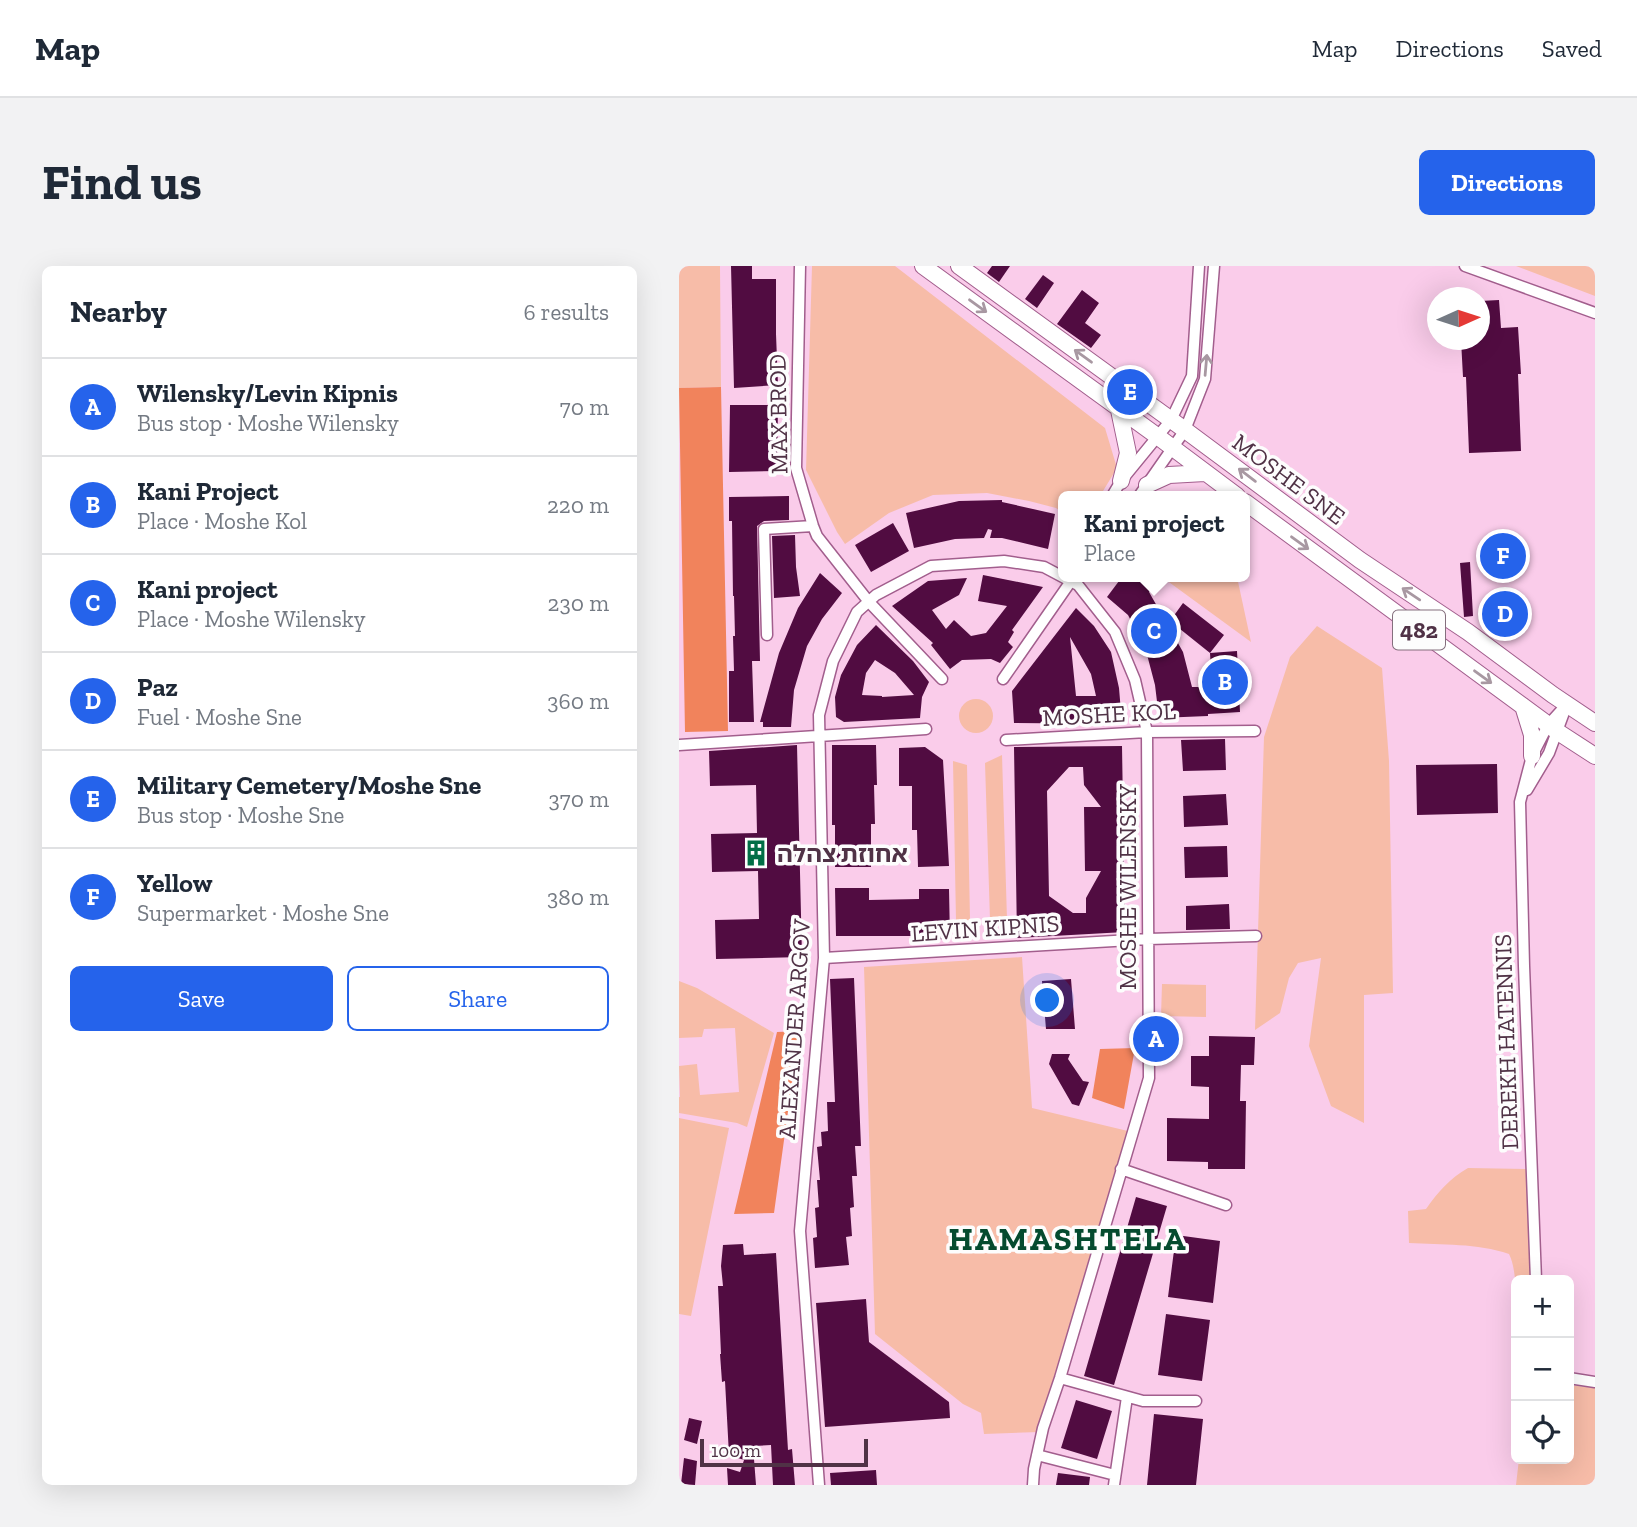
<!DOCTYPE html>
<meta charset="utf-8">
<style>
:root{--surface:#fff;--page:#f2f2f3;--text:#1f2937;--muted:#747a83;--line:#e0e1e3;--accent:#2563eb}
body{margin:0;font-family:"Zilla Slab","Noto Sans Hebrew",serif;background:var(--page);color:var(--text)}
.controls{position:absolute;right:21px;bottom:21px;display:grid;overflow:hidden;border-radius:10px;box-shadow:0 7px 28px #0002}
.controls button{width:63px;height:63px;display:grid;place-items:center;padding:0;border:0;border-bottom:2px solid var(--line);background:var(--surface);color:var(--text);font:35px sans-serif}
.compass{position:absolute;left:748px;top:21px;width:63px;height:63px;border-radius:50%;background:var(--surface);box-shadow:0 7px 28px #0002;rotate:87deg}
.scale{position:absolute;left:21px;bottom:18px;width:168px;box-sizing:border-box;padding-left:7px;border:4px solid #503246;border-top:0;font-size:19px;line-height:24px;white-space:nowrap;color:#503246;-webkit-text-stroke:5px #fdfdfd;paint-order:stroke}
.you{position:absolute;left:369px;top:735px;width:24px;height:24px;margin:-18px;border:5px solid #fff;border-radius:50%;background:#1a73e8;box-shadow:0 0 0 10px #1a73e833}
.badge{display:grid;place-items:center;width:46px;height:46px;border-radius:50%;background:var(--accent);color:#fff;font-size:23px;font-weight:700}
.pin{position:absolute;translate:-50% -50%;border:4px solid #fff;box-shadow:0 2px 7px #0006}
.popup{position:absolute;left:379px;top:225px;width:192px;height:91px;box-sizing:border-box;display:grid;place-content:center;border-radius:10px;background:var(--surface);filter:drop-shadow(0 2px 5px #0005);font-size:23px;white-space:nowrap;color:var(--muted)}
.popup b{font-size:26px;color:var(--text)}
.popup::after{content:'';position:absolute;left:50%;top:100%;margin-left:-14px;border:14px solid transparent;border-top-color:var(--surface)}
.list{margin:0;padding:0;list-style:none}
h2{display:flex;justify-content:space-between;align-items:center;height:91px;margin:0;padding:0 28px;font-size:30px}
h2 small{font-size:23px;font-weight:400;color:var(--muted)}
.list li{display:grid;grid-template-columns:46px 1fr auto;gap:21px;align-items:center;box-sizing:border-box;height:98px;padding:0 28px;border-top:2px solid var(--line)}
.list b{display:block;font-size:26px;white-space:nowrap}
.list p{margin:0;font-size:23px;white-space:nowrap;color:var(--muted)}
.list em{font-size:23px;font-style:normal;color:var(--muted)}
.actions{display:flex;gap:14px;padding:21px 28px}
.actions a{flex:1;padding:16px 0;border:2px solid var(--accent);border-radius:10px;text-align:center;font-size:24px;color:var(--accent)}
.actions .main{background:var(--accent);color:#fff}
.icon{flex:none;width:38px;height:38px;fill:none;stroke:currentColor;stroke-width:2;stroke-linecap:round;stroke-linejoin:round}
.map{position:relative;flex:none;width:916px;height:1219px;overflow:hidden;border-radius:10px}
header{display:flex;align-items:center;gap:42px;box-sizing:border-box;height:98px;padding:0 35px;background:var(--surface);border-bottom:2px solid var(--line)}
header strong{font-size:33px}
nav{display:flex;gap:38px;margin-inline-start:auto;font-size:24px}
.intro{display:flex;align-items:center;justify-content:space-between;box-sizing:border-box;height:168px;padding:0 42px}
h1{margin:0;font-size:49px}
.button{padding:18px 32px;border-radius:10px;background:var(--accent);color:#fff;font-size:24px;font-weight:700}
main{display:flex;gap:42px;padding:0 42px}
aside{flex:1;background:var(--surface);border-radius:10px;box-shadow:0 7px 28px #0002}
.map>svg:first-child{display:block}
.green{fill:#f7bca8}
.forest{fill:#f1835c}
.building{fill:#510c41;fill-rule:evenodd}
.lines{fill:none;stroke-linecap:round;stroke-linejoin:round}
.street-casing{stroke:#a25e8d;stroke-width:13}
.primary-casing{stroke:#a25e8d;stroke-width:18}
.street{stroke:#fff;stroke-width:10}
.primary{stroke:#fff;stroke-width:16}
.oneway{stroke:#a898a2}
.labels{text-anchor:middle;dominant-baseline:central;stroke-width:7;stroke-linejoin:round;paint-order:stroke}
.shield{fill:#fdfdfd;stroke:#846f7d;stroke-width:2}
.shield-label{font-size:23px;font-weight:bold;fill:#503246}
.street-label{font-size:24px;fill:#503246;stroke:#fdfdfd}
.poi-label{font-size:24px;font-weight:bold;fill:#503246;stroke:#fdfdfd;text-anchor:start}
.district-label{font-size:32px;font-weight:bold;letter-spacing:2px;fill:#054b2f;stroke:#fdfdfd}
</style>
<header>
<strong>Map</strong>
<nav><a>Map</a><a>Directions</a><a>Saved</a></nav>
</header>
<div class="intro"><h1>Find us</h1><a class="button">Directions</a></div>
<main>
<aside>
<h2>Nearby<small>6 results</small></h2>
<ul class="list">
<li><span class="badge">A</span><div><b>Wilensky/Levin Kipnis</b><p>Bus stop · Moshe Wilensky</p></div><em>70 m</em></li>
<li><span class="badge">B</span><div><b>Kani Project</b><p>Place · Moshe Kol</p></div><em>220 m</em></li>
<li><span class="badge">C</span><div><b>Kani project</b><p>Place · Moshe Wilensky</p></div><em>230 m</em></li>
<li><span class="badge">D</span><div><b>Paz</b><p>Fuel · Moshe Sne</p></div><em>360 m</em></li>
<li><span class="badge">E</span><div><b>Military Cemetery/Moshe Sne</b><p>Bus stop · Moshe Sne</p></div><em>370 m</em></li>
<li><span class="badge">F</span><div><b>Yellow</b><p>Supermarket · Moshe Sne</p></div><em>380 m</em></li>
</ul>
<div class="actions"><a class="main">Save</a><a>Share</a></div>
</aside>
<div class="map">
<svg width="916" height="1219" viewBox="0 0 916 1219">
<rect width="100%" height="100%" fill="#faccea"/>
<path class="green" d="M0 0H41L42 121 0 122Z
M133 0H216L426 162 438 202 421 230H384V247L377 242 350 235 308 227 254 229 210 247 166 278 158 266 127 204Z
M837 0H916V30Z
M483 311H558L572 376Z
M638 360 703 402 710 495 714 727 685 729V857L652 840 630 780 642 692 619 697 610 712 601 747 576 764 585 471 611 391Z
M280 450a17 17 0 1 1 34 0a17 17 0 1 1-34 0Z
M323 489 328 653 311 654 306 497Z
M274 495 288 499 291 654 277 655Z
M343 691 353 842 453 866 360 1166 305 1168 302 1147 284 1138 196 1068 185 701Z
M0 715 18 722 95 767 68 861 58 857 0 847V831H1L0 800 18 798 21 829 60 826 56 762 25 763 23 771 0 772Z
M483 718 527 719V751L482 750Z
M0 852 50 862 12 1050 0 1048Z
M789 902 848 903 852 1014H837V1150C836 1139 835 1128 834 1117 834 1087 843 1012 830 988 798 977 763 979 730 977L729 945 747 943C759 926 771 912 789 902Z
M890 1119 916 1122V1219H837L840 1193H890Z"/>
<path class="forest" d="M42 121 49 465 6 466 0 122Z
M120 765 95 947 55 948 98 766Z
M456 782 445 843 413 832 421 783Z"/>
<path class="building" d="M52 0H73V13H97V68L99 119 55 122Z
M313 0H331L320 16 308 7Z
M364 9 375 17 358 42 346 33Z
M403 24 420 37 406 57 422 69 412 82 378 58Z
M820 34 822 62 839 61 842 108H839L842 185 790 187 787 111H784L782 74H801V35Z
M51 139H99L98 205 50 206Z
M110 230V254L85 255 78 260 81 395H73L75 456H50V405H55L54 370H56L55 330H54L53 255H50V231Z
M323 234V236L376 248 369 283 323 272H311L313 264 309 263 305 272 276 273 235 282 227 247 280 235Z
M214 257 230 285 192 306 176 279Z
M116 269 117 301 121 330 95 332 93 270Z
M837 272 840 304 811 307 808 275Z
M791 296 794 350 785 351 781 297Z
M141 307 163 327 143 353 128 380 115 424 112 461H84V456H81L100 387 119 342Z
M304 309 364 321 333 364 335 366 329 376 334 381 321 397 312 393 283 394 271 403 252 379 254 377 213 340 249 315 288 312 280 329 253 344 267 363 275 354 292 370 307 367 328 340 299 335Z
M443 311H470L477 316 470 326 504 386 513 421H533L531 387 558 385 561 446 529 448V450L480 452 476 419 466 381 449 349 428 331Z
M835 328 836 342 827 371 810 366 817 343 816 330Z
M504 337 545 369 531 387 491 355Z
M397 342 415 360 432 386 440 422 443 458 335 457 333 425ZM391 371 412 408 417 430H397Z
M197 359 234 395 250 416 243 431 241 452 165 456 157 451 156 431 162 409 178 379ZM196 394 216 407 235 429 203 431V430L183 429 187 407Z
M546 473 547 504 504 505 502 474Z
M118 479 123 691 37 693 36 654 80 653 79 605 33 606 32 568 78 567 77 519 31 520 30 485Z
M153 479H197L198 519H195L196 558H192V601H156V559H153Z
M443 480 446 666 338 672 335 481ZM390 501H404L405 519 422 541H405L406 605H422L407 632V647H394L370 630 368 525Z
M246 481 264 494 270 600 239 601 238 564H233V520H220V482Z
M818 498 819 547 738 549 737 499Z
M547 528 549 559 505 561 504 530Z
M548 580 549 611 506 612 505 581Z
M156 622H190V634L240 633V623H270L271 673 241 674V670H157Z
M550 638 551 663 507 664V640Z
M175 712 182 880H176L178 910H173L175 941 171 942 173 970 167 971 170 999 136 1002 134 972 138 971 136 942 140 941 138 914H141L138 881 143 880 142 866 149 865 148 836H156L151 713Z
M392 713 396 763H367L363 715Z
M530 770 576 771 575 799H562L561 835H567L566 903H529V896L488 895V852L530 853V821L512 820V790H530Z
M373 788H391L389 793 404 815 410 816 400 840 393 838 370 798Z
M457 931 488 940 435 1119 405 1110Z
M497 969 541 975 534 1037 489 1031Z
M64 978 65 989 97 987 109 1184 113 1183 116 1219H94L92 1179 74 1180 77 1219H49L48 1202 61 1206 65 1194 50 1189 46 1115 43 1116 41 1088H42L39 1020H44L42 1000 44 979Z
M187 1033 190 1076 270 1136 271 1152 146 1161 137 1037Z
M487 1048 531 1054 523 1115 479 1109Z
M397 1134 433 1145 418 1193 382 1182Z
M475 1148 524 1153 517 1219H468Z
M10 1152 23 1155 18 1178 5 1174Z
M5 1192 18 1195 16 1219 2 1218Z
M197 1204 198 1219H152L151 1207Z
M379 1207 411 1211 410 1219H377Z"/>
<g class="lines">
<g class="street-casing">
<path id="street" d="M121 0 117 202 134 260 138 270 190 336 263 413
M786 0 916 47
M433 230 442 215 492 154 513 110 520 0
M460 230 506 164 526 113 535 0
M88 369 85 263 134 260
M324 413 392 315
M327 474 468 466 576 465
M0 479 247 463
M848 524 870 487 887 441
M145 692 469 673 577 670
M442 903 547 939
M857 1014 845 700 841 536 853 490 869 459 888 438
M381 1112 464 1135H517
M890 1112 916 1116
M358 1189 436 1209
M140 1219 121 965 145 692 140 449 154 395 178 346 197 329 252 300 325 295 365 301 399 319 436 366 456 414 468 466 470 812 381 1112 364 1162 355 1203 354 1219
M435 1219 448 1131"/>
</g>
<g class="primary-casing">
<path id="primary" d="M244 0 478 170 558 230
M280 0 506 164 681 294 789 366 874 429 916 457
M440 144 449 187 442 215
M468 219 490 209 526 207
M566 236 879 466 916 490
M844 440 853 469V490"/>
</g>
<use href="#street" class="street"/>
<use href="#primary" class="primary"/>
</g>
<defs><path id="oneway-shaft" d="M-6 0H5M1.5-3L5.5 0L1.5 3" fill="none" stroke-width="1.6" stroke-linecap="round" stroke-linejoin="round" transform="scale(1.75)"/></defs>
<g class="oneway">
<use href="#oneway-shaft" transform="translate(299 40) rotate(36)"/>
<use href="#oneway-shaft" transform="translate(404 90) rotate(-144)"/>
<use href="#oneway-shaft" transform="translate(527 99) rotate(-85)"/>
<use href="#oneway-shaft" transform="translate(568 209) rotate(-143)"/>
<use href="#oneway-shaft" transform="translate(621 277) rotate(36)"/>
<use href="#oneway-shaft" transform="translate(732 328) rotate(-146)"/>
<use href="#oneway-shaft" transform="translate(804 411) rotate(36)"/>
</g>
<defs>
<g id="building-bare" transform="scale(2.1)"><path d="M-4-6H4V6H1V3H-1V6H-4ZM-2.5-4.3h1.7v1.8h-1.7ZM.8-4.3h1.7v1.8H.8ZM-2.5-1h1.7V.8h-1.7ZM.8-1h1.7V.8H.8Z" fill="#016e46" stroke="#fdfdfd" stroke-width="2.5" paint-order="stroke"/></g>
</defs>
<g fill-rule="evenodd">
<use href="#building-bare" x="77" y="587"/>
</g>
<g class="labels">
<rect class="shield" x="714" y="344.5" width="52" height="39" rx="5"/>
<g class="shield-label">
<text x="740" y="364">482</text>
</g>
<g class="street-label">
<text transform="translate(99 148) rotate(-91)">MAX BROD</text>
<text transform="translate(610 213) rotate(37)">MOSHE SNE</text>
<text transform="translate(430 448) rotate(-3)">MOSHE KOL</text>
<text transform="translate(448 621) rotate(-90)">MOSHE WILENSKY</text>
<text transform="translate(306 662) rotate(-4)">LEVIN KIPNIS</text>
<text transform="translate(115 763) rotate(-86)">ALEXANDER ARGOV</text>
<text transform="translate(827 776) rotate(-92)">DEREKH HATENNIS</text>
</g>
<g class="poi-label">
<text x="98" y="587">אחוזת צהלה</text>
</g>
<g class="district-label">
<text x="389" y="973">HAMASHTELA</text>
</g>
</g>
</svg>
<div class="controls">
<button>+</button>
<button>−</button>
<button><svg class="icon" aria-label="locate" viewBox="0 0 24 24"><circle cx="12" cy="12" r="6"/><path d="M12 2v4M12 18v4M2 12h4M18 12h4"/></svg></button>
</div>
<svg class="compass" viewBox="-18 -18 36 36"><path d="M0-13l5 13h-10z" fill="#e53935"/><path d="M0 13l5-13h-10z" fill="#747a83"/></svg>
<div class="scale">100 m</div>
<div class="you"></div>
<div class="pin badge" style="left:477px;top:773px">A</div>
<div class="pin badge" style="left:546px;top:416px">B</div>
<div class="pin badge" style="left:475px;top:365px">C</div>
<div class="popup"><b>Kani project</b>Place</div>
<div class="pin badge" style="left:826px;top:348px">D</div>
<div class="pin badge" style="left:451px;top:126px">E</div>
<div class="pin badge" style="left:824px;top:290px">F</div>
</div>
</main>
